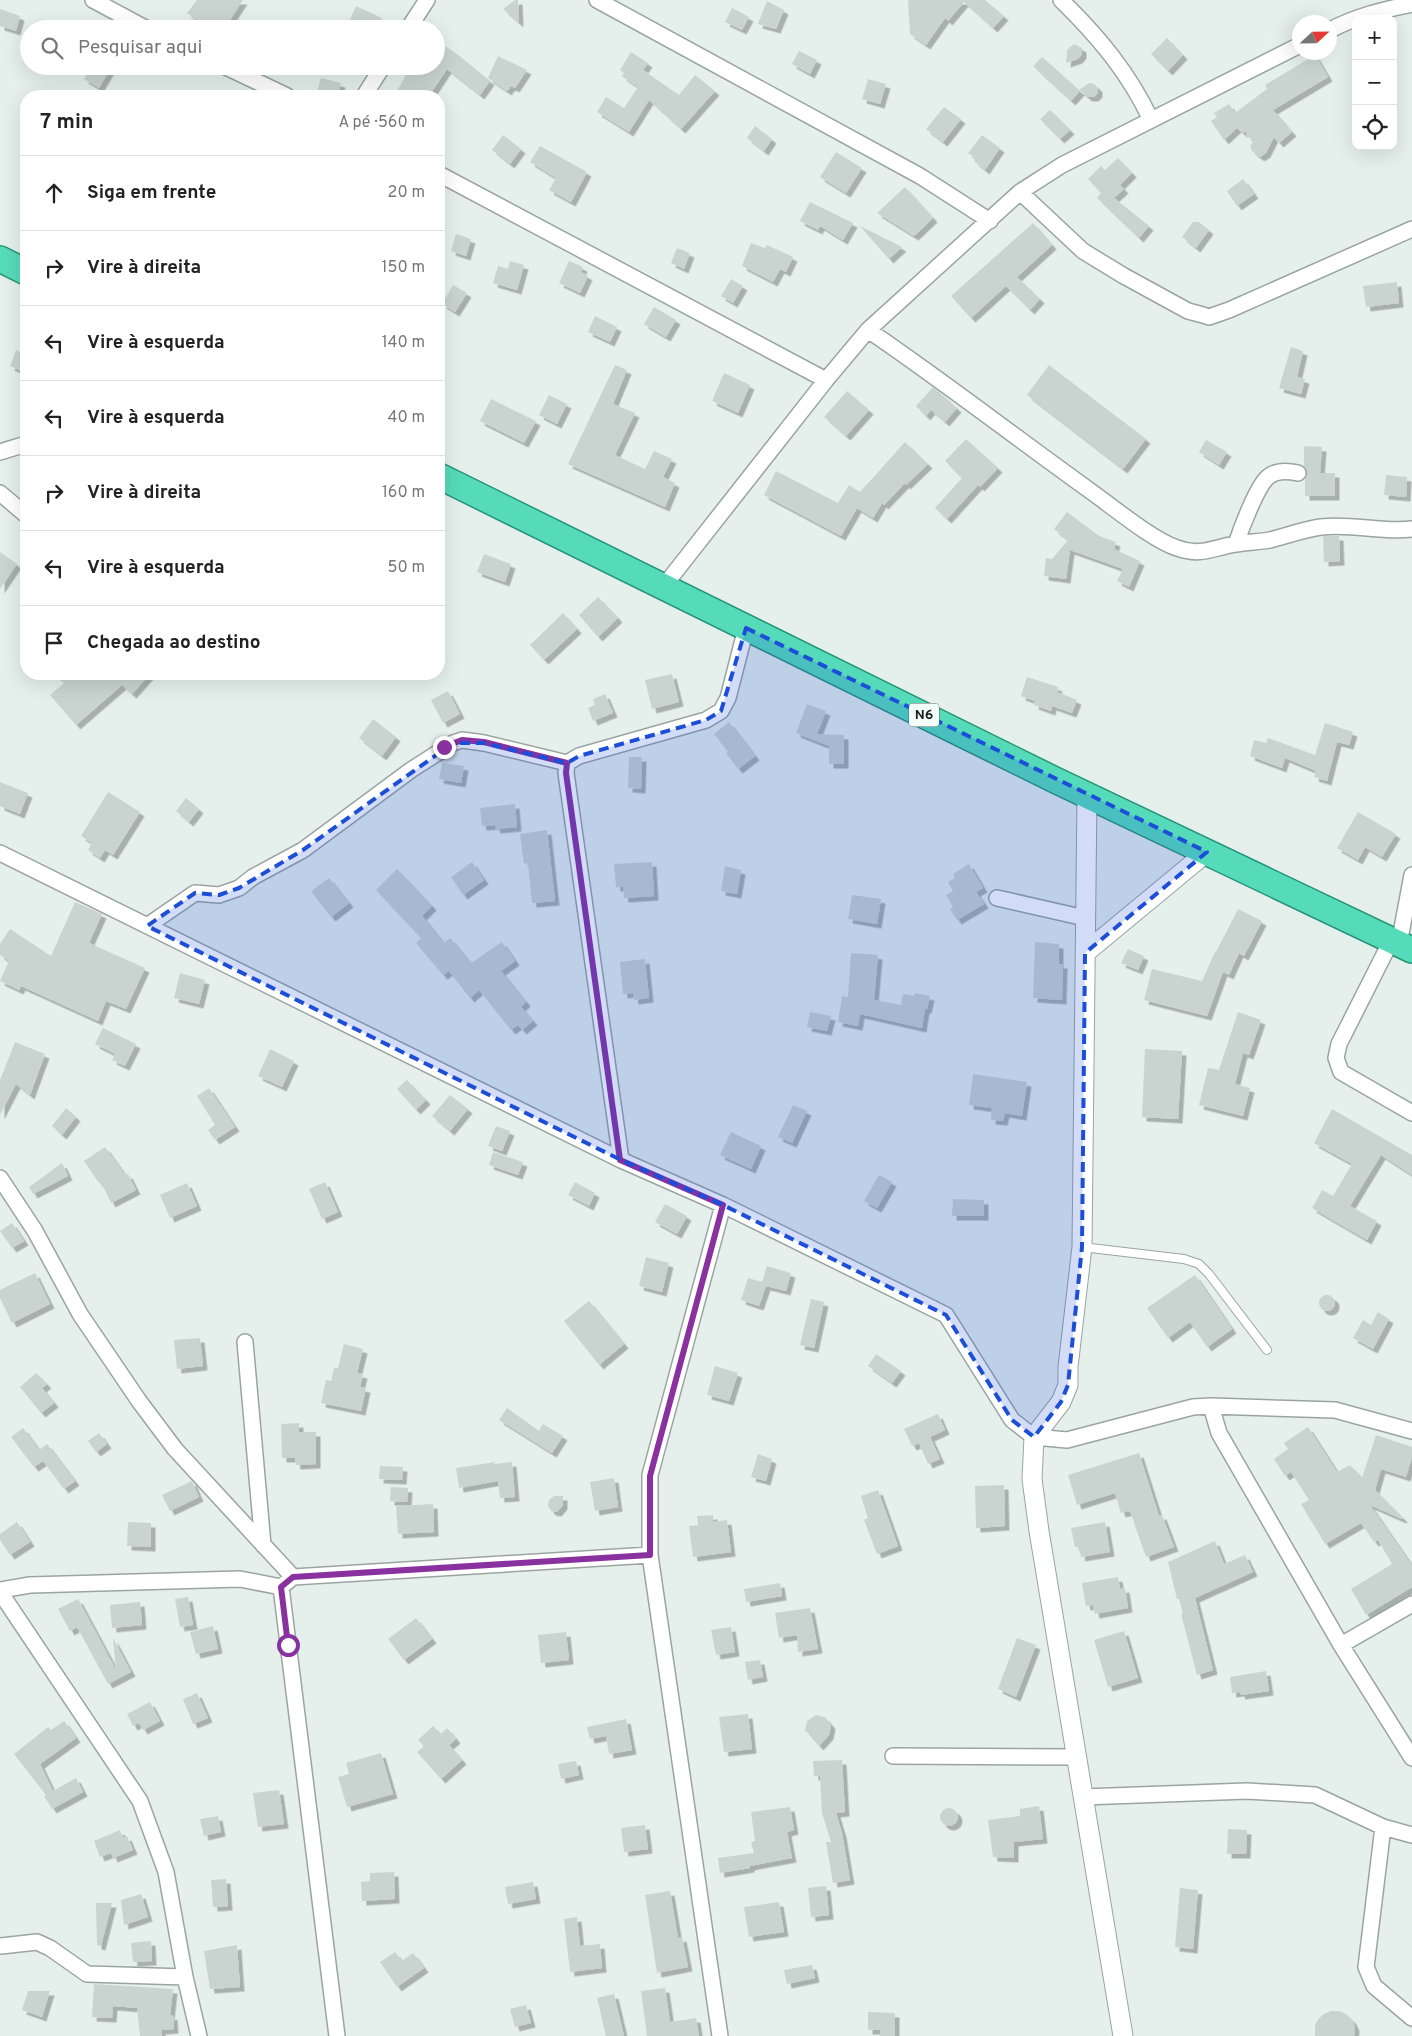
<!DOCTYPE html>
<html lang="pt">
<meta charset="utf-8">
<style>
:root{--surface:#fff;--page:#f2f2f2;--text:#222;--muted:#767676;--line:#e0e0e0}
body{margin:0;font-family:Overpass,sans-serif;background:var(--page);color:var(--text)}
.controls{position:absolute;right:15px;top:15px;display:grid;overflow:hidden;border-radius:10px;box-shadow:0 5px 20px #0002}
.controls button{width:45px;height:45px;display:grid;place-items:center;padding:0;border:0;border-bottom:1px solid var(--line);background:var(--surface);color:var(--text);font:25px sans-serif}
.compass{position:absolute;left:1292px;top:15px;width:45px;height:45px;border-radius:50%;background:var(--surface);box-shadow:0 5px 20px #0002;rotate:68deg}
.stop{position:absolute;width:15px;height:15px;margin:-11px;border:4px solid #88319f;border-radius:50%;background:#fff}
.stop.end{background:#88319f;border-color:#fff;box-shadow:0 1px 5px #0008}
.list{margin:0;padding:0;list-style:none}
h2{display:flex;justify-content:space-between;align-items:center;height:65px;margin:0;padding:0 20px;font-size:21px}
h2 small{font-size:16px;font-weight:400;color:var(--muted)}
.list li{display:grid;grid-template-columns:32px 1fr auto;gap:15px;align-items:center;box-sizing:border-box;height:75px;padding:0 20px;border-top:1px solid var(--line)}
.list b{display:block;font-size:19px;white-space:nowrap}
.list em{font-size:16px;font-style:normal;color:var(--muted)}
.icon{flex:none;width:28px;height:28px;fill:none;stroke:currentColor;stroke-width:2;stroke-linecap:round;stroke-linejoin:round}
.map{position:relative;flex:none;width:1412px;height:2036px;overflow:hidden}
.search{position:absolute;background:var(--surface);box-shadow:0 5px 20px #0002;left:20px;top:20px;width:425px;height:55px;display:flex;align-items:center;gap:12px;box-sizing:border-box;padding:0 18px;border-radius:28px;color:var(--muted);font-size:19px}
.panel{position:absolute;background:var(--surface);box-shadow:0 5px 20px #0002;left:20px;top:90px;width:425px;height:590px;border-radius:20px}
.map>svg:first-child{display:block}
.building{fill:#c9d4d0;filter:url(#shadow)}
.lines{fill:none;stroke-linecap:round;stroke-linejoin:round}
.service-casing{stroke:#9aa5a0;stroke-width:10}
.minor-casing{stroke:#9aa5a0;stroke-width:18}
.tertiary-casing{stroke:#9aa5a0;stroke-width:21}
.trunk-casing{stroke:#259377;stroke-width:28}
.service{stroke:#fff;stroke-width:8}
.minor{stroke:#fff;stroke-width:15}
.tertiary{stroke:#fff;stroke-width:19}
.trunk{stroke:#56dbba;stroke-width:25}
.route{stroke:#88319f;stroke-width:6}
.marked{fill:#1d4ed8;fill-opacity:0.2;stroke:#1d4ed8;stroke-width:4;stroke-dasharray:10 6;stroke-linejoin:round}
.labels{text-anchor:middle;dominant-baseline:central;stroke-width:4;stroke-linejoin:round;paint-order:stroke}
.shield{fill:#f2fef9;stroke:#5a605e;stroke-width:1}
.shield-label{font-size:14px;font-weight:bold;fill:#191d1c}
</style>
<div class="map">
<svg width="1412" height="2036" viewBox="0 0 1412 2036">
<defs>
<filter id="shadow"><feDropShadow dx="4.5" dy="4.5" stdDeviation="0" flood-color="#0004"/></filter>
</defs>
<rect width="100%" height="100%" fill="#e5f0ec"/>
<path class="building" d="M197 0H243L224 29H208L187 13Z
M515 0H518L519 23 503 9Z
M908 0H985L1004 16 993 28 964 2 948 21 945 18 926 45 910 34Z
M767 1 784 10 776 29 758 24Z
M356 6 382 18 378 29H346Z
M732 8 749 17 742 30 725 22Z
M0 9 20 16 16 31 0 26Z
M1167 38 1183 55 1168 71 1151 54Z
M436 40 457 54 490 81 480 95 447 69 429 96H404L397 91 406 75 394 66H436Z
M1074 44 1082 48V54L1078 59 1066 63 1067 50Z
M799 51 817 60 810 74 792 64Z
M631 52 648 63 643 70 679 95 695 75 715 91 681 129 649 100 629 132 597 112 606 97 624 108 638 87 622 76 624 73 620 70Z
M1315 55 1328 77 1273 110 1292 132 1279 143 1274 137 1266 153 1260 157 1252 151 1250 146 1254 141 1247 136 1246 131 1243 133 1237 128 1224 140 1211 121 1217 117 1214 113 1229 104 1235 113 1267 89 1265 85Z
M498 56 527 70 515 88 511 86 507 91 488 78Z
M1042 57 1080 91 1071 101 1033 66Z
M91 66H112L99 88 84 79Z
M321 78 341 83 338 96 317 91Z
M868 79 886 84 880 104 862 99Z
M1089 83 1094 84 1098 88V93L1094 97H1088L1079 90Z
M944 107 961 119 943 142 926 129Z
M1050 110 1070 130 1060 139 1040 119Z
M755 126 772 139 764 151 747 138Z
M503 135 521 149 510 164 492 150Z
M982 135 1000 148 985 170 974 161 976 159 968 153Z
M540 146 587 172 571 202 549 190 556 178 530 162Z
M836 152 862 168 846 193 820 177Z
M1118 158 1132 173 1120 185 1124 189 1114 198 1149 226 1139 238 1097 198 1101 193 1088 179 1101 166 1105 170Z
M1243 179 1254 194 1237 206 1227 191Z
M905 187 933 218 914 236 877 213Z
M810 202 853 223 843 240 820 226 818 230 800 221Z
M1193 222H1199L1209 230 1196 248 1182 237Z
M1033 223 1052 245 1017 277 1040 299 1030 310 1006 286 971 318 951 296Z
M860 226 902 247 889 259Z
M456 234 471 239 466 256 451 251Z
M751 243 765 248 767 245 793 257 786 272 780 269 773 282 742 266Z
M677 248 690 253 684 269 671 263Z
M510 261 524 265 517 290 493 283 498 266 508 269Z
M569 261 583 267 581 272 588 276 580 293 559 283Z
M731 279 743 286 733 303 721 296Z
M1397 282 1399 303 1366 307 1363 286Z
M453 285 467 293 455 312 442 304Z
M654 307 676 320 666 337 644 324Z
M595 316 617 327 610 342 588 332Z
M1291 347 1303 351 1297 377 1305 379 1301 394 1279 388Z
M16 350 26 355V373L10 366Z
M615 365 627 370 613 404 635 413 615 455 645 469 654 451 672 459 663 477 675 483 665 507 568 464Z
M1049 365 1146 439 1123 469 1027 395Z
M724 373 750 385 738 413 712 401Z
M933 387 957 408 945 422 931 410 926 416 916 406Z
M847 391 869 410 846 436 824 417Z
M549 395 567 404 557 424 539 415Z
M491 399 536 421 524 443 480 421Z
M966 439 998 468 980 487 978 485 947 519 935 508 962 478 945 461Z
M1206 440 1227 452 1219 465 1199 452Z
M905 442 928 464 906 485 905 483 884 505 882 503 873 518 857 508 841 536 764 495 776 471 838 503 849 485 860 492Z
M1304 446 1322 447 1320 473H1335V496H1305V480L1307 474 1304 466Z
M1386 475 1407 477 1406 497 1384 495Z
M1067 512 1099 536 1116 542 1114 549 1140 561 1129 587 1117 581 1123 569 1070 550 1066 579 1044 576 1046 558 1052 559 1068 540 1054 529Z
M1323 536H1339L1340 561 1324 562Z
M0 552 17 564 0 589Z
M484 554 511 564 505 582 477 572Z
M598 597 618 618 598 637 579 615Z
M563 613 577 629 544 660 530 645Z
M55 674H150L132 694 122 685 76 725 50 695 64 683Z
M672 674 679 702 652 709 645 680Z
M1027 677 1058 687 1057 692 1077 700 1072 713 1052 706 1051 711 1034 705 1035 701 1021 696Z
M448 691 460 714 443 723 431 700Z
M605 694 613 713 593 721 588 708 595 705 593 699Z
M807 704 826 711 817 734 844 735V764H829V746L796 733Z
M373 719 396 737 382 756 359 738Z
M729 722 755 756 738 769 726 753 728 752 714 734Z
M1325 723 1353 732 1349 745 1337 742 1327 781 1314 777 1316 771 1285 758 1282 768 1250 756 1254 740 1266 743 1268 738 1315 755Z
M629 757H642L641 789 628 788Z
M442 763 464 766 461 783 439 779Z
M0 782 28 793 20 814 0 806Z
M108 792 140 812 113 855 105 850 100 858 88 850 92 843 81 836Z
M186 798 199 809 189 822 176 811Z
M515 804 517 827 496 829 495 825 482 826 480 808Z
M1358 812 1396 834 1382 857 1365 847 1358 860 1337 848Z
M547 830 555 901 532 903 528 863 524 864 520 834Z
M472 862 484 880 463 895 451 877Z
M652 862 654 896 624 898 623 887H616L614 864Z
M969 864 983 888 976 892 984 904 957 920 950 909 953 907 946 895 953 891 948 882 955 878 953 874Z
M725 866 741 870 737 894 721 891Z
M397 869 432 906 422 916 444 943 450 938 471 963 502 942 515 961 501 971 526 1002 521 1007 533 1021 522 1030 518 1025 511 1030 479 990 470 998 449 971 443 975 416 943 421 938 376 890Z
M329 878 349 903 331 917 311 891Z
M852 895 881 899 877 924 848 919Z
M75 902 102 914 89 943 145 968 126 1009 106 1001 98 1021 21 986 19 990 0 981 9 961 0 955V944L10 929 51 956Z
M1238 909 1262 921 1244 956 1239 953 1229 975 1223 972 1207 1016 1144 1000 1152 969 1202 981 1215 952H1216Z
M1035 942 1059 944V964H1063L1062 1000 1033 998Z
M1128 949 1144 956 1138 970 1121 963Z
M851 953 878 955 874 1000 901 1005 903 994 914 996 915 993 930 996 927 1009H925L922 1028 860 1014 858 1026 838 1022 842 996 848 997Z
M645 959 649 998 634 1000 633 993 623 994 620 962Z
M180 973 205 980 199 1004 174 998Z
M810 1012 831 1016 827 1031 807 1027Z
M1238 1012 1261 1020 1249 1055 1243 1053 1235 1084 1250 1088 1243 1116 1199 1105 1208 1068 1219 1070Z
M103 1028 136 1044 125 1066 112 1060 115 1054 95 1044Z
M15 1042 45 1054 30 1095 16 1084 0 1115V1080Z
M270 1049 294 1061 282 1087 258 1076Z
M1145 1049 1182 1051 1178 1119 1142 1117Z
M973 1074 1027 1082 1022 1116 1005 1113 1003 1121 991 1120 992 1108 969 1105Z
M407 1080 426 1100 416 1110 397 1089Z
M209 1088 235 1127 215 1140 208 1130 215 1125 197 1096Z
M450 1095 468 1109 450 1131 432 1116Z
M793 1105 807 1111 792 1143 778 1137Z
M66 1108 76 1117 62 1135 52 1126Z
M1332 1109 1412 1155V1175L1381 1155 1350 1206 1377 1221 1367 1240 1312 1208 1322 1190 1333 1196 1352 1164 1314 1143Z
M496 1126 510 1131 502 1151 488 1146Z
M731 1132 761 1146 751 1169 720 1155Z
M105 1147 125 1175 128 1174 136 1190 111 1203 101 1182 99 1183 84 1161Z
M493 1152 523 1162 518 1175 489 1165Z
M62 1163 68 1176 33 1194 29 1187Z
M879 1175 892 1182 877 1208 864 1201Z
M325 1182 338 1212 322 1219 309 1189Z
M575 1182 595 1193 589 1206 568 1195Z
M187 1183 197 1206 170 1218 160 1195Z
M953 1199 984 1200V1216H952Z
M665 1204 687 1216 677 1234 655 1222Z
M12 1223 24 1241 12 1248 0 1231Z
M646 1257 669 1263 662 1292 639 1286Z
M767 1266 791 1273 786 1291 766 1286 759 1306 741 1300 748 1278 762 1282Z
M35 1273 50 1304 12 1323 0 1298V1290Z
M1195 1275 1232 1329 1207 1347 1190 1322 1168 1338 1147 1308Z
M1319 1303a8 8 0 1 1 16 0a8 8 0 1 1-16 0Z
M811 1299 824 1302 814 1348 800 1345Z
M589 1301 624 1344 599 1365 564 1321Z
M1378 1312 1389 1319 1373 1349 1353 1338 1363 1320 1371 1325Z
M200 1338 203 1366 177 1369 174 1340Z
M344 1344 363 1349 357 1373 363 1374 360 1387 366 1388 361 1411 321 1403 326 1380 331 1381 334 1368H338Z
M876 1354 901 1371 892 1383 868 1366Z
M715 1366 738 1373 729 1401 707 1395Z
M36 1373 47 1384 42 1388 54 1403 41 1413 20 1387Z
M507 1408 539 1431 543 1424 563 1436 552 1453 499 1420Z
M938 1414 945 1430 930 1437 940 1459 928 1464 919 1443 912 1446 904 1429Z
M299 1423V1432H316V1464L296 1465 295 1458H282L281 1424Z
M1308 1427 1337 1472 1350 1465 1362 1478 1376 1435 1412 1447V1457L1406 1477 1381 1469 1375 1490 1403 1518 1402 1519 1370 1505 1412 1566V1587L1366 1615 1351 1589 1392 1564 1378 1540 1374 1542 1361 1523 1325 1544 1301 1504 1309 1500 1291 1472 1285 1476 1274 1459 1288 1449 1284 1443Z
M23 1428 39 1450 47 1444 75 1481 64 1489 43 1461 34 1467 11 1437Z
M99 1433 107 1444 96 1452 88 1441Z
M1139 1453 1159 1516 1162 1515 1174 1547 1146 1557 1130 1511 1121 1513 1115 1493 1077 1505 1068 1475Z
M758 1454 772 1459 766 1481 751 1477Z
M495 1462 494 1464 512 1462 515 1497 500 1498 498 1481 459 1488 456 1468Z
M380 1466 403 1467 402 1480 379 1479Z
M614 1478 618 1507 595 1511 590 1482Z
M192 1481 199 1497 170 1511 162 1495Z
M1004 1485 1005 1526 976 1528 975 1486Z
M391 1487 408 1488 407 1502 390 1501Z
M878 1490 898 1546 877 1554 864 1520 868 1518 861 1496Z
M554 1496H563V1505L557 1512 551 1511 548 1506 549 1500Z
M433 1504 434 1532 398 1534 396 1506Z
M713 1515V1522L727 1520 731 1552 693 1557 689 1526 698 1525 697 1516Z
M17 1522 30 1542 10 1555 0 1540V1534Z
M128 1522 151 1523V1547L127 1546Z
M1105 1522 1110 1552 1081 1557 1079 1547H1075L1071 1528Z
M1215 1541 1224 1564 1245 1555 1253 1572 1195 1598 1213 1670 1197 1675 1181 1614 1183 1613 1179 1599H1177L1168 1562Z
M1118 1577 1120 1589 1125 1588 1128 1608 1095 1614 1093 1605 1086 1606 1082 1583Z
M780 1583 782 1596 746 1602 744 1589Z
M188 1597 193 1625 180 1627 175 1599Z
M78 1599 116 1670 113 1638 131 1672 108 1684 77 1627 70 1631 58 1609Z
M140 1602 142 1625 112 1628 110 1605Z
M810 1608 818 1649 798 1652 797 1635 779 1638 775 1613Z
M416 1618 432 1639 404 1660 388 1639Z
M213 1626 218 1649 196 1654 190 1632Z
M731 1627 735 1652 716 1655 711 1630Z
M1124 1631 1138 1678 1108 1687 1094 1640Z
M566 1632 569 1660 541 1663 538 1635Z
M1017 1638 1036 1645 1016 1697 998 1689Z
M760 1660 763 1677 748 1680 745 1662Z
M1266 1671 1269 1691 1241 1695 1240 1692 1232 1693 1230 1677Z
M197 1693 208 1718 193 1724 183 1699Z
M150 1702 160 1721 143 1730 139 1723 133 1726 127 1714Z
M748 1714 752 1749 724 1752 719 1717Z
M816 1715 825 1717 831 1725 829 1735 819 1746 805 1730 807 1721Z
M626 1719 632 1750 609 1754 606 1736 590 1739 587 1727Z
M64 1721 76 1738 40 1764 53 1791 76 1778 83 1792 52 1809 44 1796 46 1795 14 1754 48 1727 51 1730Z
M433 1726 441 1734 447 1728 456 1739 449 1745 462 1760 441 1779 417 1752 424 1746 418 1740Z
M381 1753 393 1794 347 1807 338 1777 349 1774 346 1763Z
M842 1760 845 1812 836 1813 842 1833 850 1880 833 1883 826 1842H831L822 1813 820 1776H814L813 1761Z
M576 1761 579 1775 561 1779 558 1764Z
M279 1790 284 1824 258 1827 253 1793Z
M1039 1806 1043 1839 1014 1842V1858L993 1857 988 1820 1020 1816V1809Z
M790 1807 794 1830 787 1832 792 1858 750 1866V1868L720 1873 718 1858 754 1853 751 1842 755 1841 751 1812Z
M940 1817a9 9 0 1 1 18 0a9 9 0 1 1-18 0Z
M218 1816 221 1832 204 1836 200 1819Z
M645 1825 648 1849 624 1852 621 1828Z
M1228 1829 1247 1830 1246 1854H1227Z
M120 1830 123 1838 127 1836 133 1850 113 1858 111 1853 100 1857 94 1841Z
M394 1872 395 1899 362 1901 361 1882 370 1881V1873Z
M226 1879 228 1906 213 1907 211 1880Z
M533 1882 536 1899 508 1904 505 1887Z
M826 1886 829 1915 811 1917 808 1888Z
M1180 1888 1198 1890 1193 1949 1175 1947Z
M670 1891 678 1938 682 1937 688 1967 657 1973 645 1895Z
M141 1894 148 1917 124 1925 121 1900Z
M779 1902 784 1932 749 1937 744 1907Z
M96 1903H112L101 1946 97 1945Z
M577 1917 580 1946 600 1944 602 1968 570 1972 564 1919Z
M151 1941 152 1961 133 1962 131 1943Z
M237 1945 240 1987 210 1989 204 1951Z
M395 1952 402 1961 413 1953 424 1968 397 1987 380 1962Z
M812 1965 815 1978 787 1984 784 1970Z
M94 1984 173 1989 170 2016 173 2015 174 2029 161 2030 162 2036H140L137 2008 113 2006 112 2018 92 2017Z
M665 1988 670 2022 696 2018 699 2036H647L641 1991Z
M28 1991H50L42 2017 22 2010Z
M614 1994 624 2036H606L597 1998Z
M526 2005 531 2023 515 2027 510 2009Z
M1331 2011H1339L1346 2014 1352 2020 1355 2027 1354 2036H1315V2026L1318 2019 1324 2014Z
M868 2012 895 2013V2036H880V2030H868Z"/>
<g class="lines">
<g class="service-casing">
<path id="service" d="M1082 1247 1184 1259 1199 1264 1209 1274 1267 1350"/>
</g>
<g class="minor-casing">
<path id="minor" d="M93 0 147 29
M597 0 920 176 990 221
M1061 0C1098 36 1129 73 1151 120
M408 29 427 0
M1330 30C1357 16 1382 10 1412 4
M224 66 287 96
M364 96 383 66
M439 174 826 380
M1020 192 1083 251 1124 276 1188 311 1203 315 1209 317 1229 310 1412 229
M868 330C943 381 1015 437 1089 490 1113 507 1151 539 1177 548 1202 557 1214 547 1236 544 1248 542 1259 542 1270 540 1287 536 1304 529 1321 527 1352 523 1382 533 1412 529
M0 452 26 444
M0 493 26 515
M1236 544C1241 529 1257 486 1268 477 1276 470 1289 471 1298 473
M664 586 826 380 868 330 1020 192 1062 165 1300 45
M0 853 621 1160 723 1205 946 1315 1012 1420 1034 1437 1067 1440 1193 1407 1211 1406 1335 1410 1412 1431
M997 898 1085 918
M147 926 195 893 219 895 239 888 253 877 303 850 411 770 453 743 462 740 484 743 567 763
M1391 941 1339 1044 1336 1058 1341 1072 1412 1113
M1399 944 1412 875
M621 1160 566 773 567 763 579 756 706 720 721 711 728 698 746 628
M0 1178 35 1231 80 1314 139 1401 175 1449 293 1577
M245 1342 263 1545
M1211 1406 1219 1433 1341 1645 1412 1758
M0 1590 30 1585 240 1579 281 1587
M0 1592 140 1801 166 1872 185 1977 199 2036
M1341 1645 1412 1604
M893 1756 1077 1757
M1083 1797 1247 1791 1315 1795 1383 1827
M1412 1835 1383 1827 1366 1967 1374 1986 1412 2018
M1 1946 37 1942 50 1948 87 1974 185 1977
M337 2036 281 1587 293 1577 650 1555
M720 2036 650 1555V1475L723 1205"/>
</g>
<g class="tertiary-casing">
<path id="tertiary" d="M1087 795 1082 1247 1068 1367V1385L1061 1402 1034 1437 1032 1479 1039 1531 1123 2036
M1085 953 1207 852"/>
</g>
<g class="trunk-casing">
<path id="trunk" d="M0 259 26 272
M439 476 1055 780 1412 950"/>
</g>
<use href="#service" class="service"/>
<use href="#minor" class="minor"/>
<use href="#tertiary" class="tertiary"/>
<use href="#trunk" class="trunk"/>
</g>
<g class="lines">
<path class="route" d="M288 1645 281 1587 293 1577 650 1555V1476L723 1205 620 1160 566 773 567 763 484 742 462 740 444 747"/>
</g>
<path class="marked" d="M746 628 1207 852 1085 953 1082 1247 1068 1385 1061 1402 1034 1437 1012 1420 946 1315 723 1205 621 1160 147 926 195 893 219 895 239 888 303 850 453 743H484L567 763 579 756 706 720 721 711Z"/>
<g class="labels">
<rect class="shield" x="909" y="703.5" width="30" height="23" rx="4"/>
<g class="shield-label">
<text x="924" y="715">N6</text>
</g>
</g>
</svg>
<div class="controls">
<button>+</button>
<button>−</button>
<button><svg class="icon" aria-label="locate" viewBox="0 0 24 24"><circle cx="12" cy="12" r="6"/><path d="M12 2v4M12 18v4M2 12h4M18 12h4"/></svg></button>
</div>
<svg class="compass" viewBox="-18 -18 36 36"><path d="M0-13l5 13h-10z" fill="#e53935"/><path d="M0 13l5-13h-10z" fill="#767676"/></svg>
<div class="stop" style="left:288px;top:1645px"></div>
<div class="stop end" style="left:444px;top:747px"></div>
<div class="search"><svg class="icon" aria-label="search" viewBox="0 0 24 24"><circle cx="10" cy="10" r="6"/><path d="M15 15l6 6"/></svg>Pesquisar aqui</div>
<section class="panel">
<h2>7 min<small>A pé · 560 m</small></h2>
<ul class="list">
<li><svg class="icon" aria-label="ahead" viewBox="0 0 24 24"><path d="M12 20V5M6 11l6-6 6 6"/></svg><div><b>Siga em frente</b></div><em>20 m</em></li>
<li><svg class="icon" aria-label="right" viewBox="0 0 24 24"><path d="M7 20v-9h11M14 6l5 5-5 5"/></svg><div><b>Vire à direita</b></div><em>150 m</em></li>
<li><svg class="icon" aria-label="left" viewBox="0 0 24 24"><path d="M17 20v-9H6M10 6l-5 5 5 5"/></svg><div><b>Vire à esquerda</b></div><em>140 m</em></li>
<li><svg class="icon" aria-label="left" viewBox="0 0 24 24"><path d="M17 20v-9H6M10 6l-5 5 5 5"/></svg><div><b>Vire à esquerda</b></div><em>40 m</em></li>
<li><svg class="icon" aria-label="right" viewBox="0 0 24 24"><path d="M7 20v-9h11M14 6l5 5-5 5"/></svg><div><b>Vire à direita</b></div><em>160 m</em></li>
<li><svg class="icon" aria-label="left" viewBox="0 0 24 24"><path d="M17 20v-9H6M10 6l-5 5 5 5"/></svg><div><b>Vire à esquerda</b></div><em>50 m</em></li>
<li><svg class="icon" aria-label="arrive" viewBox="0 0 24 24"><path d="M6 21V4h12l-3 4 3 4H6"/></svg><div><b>Chegada ao destino</b></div></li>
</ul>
</section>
</div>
